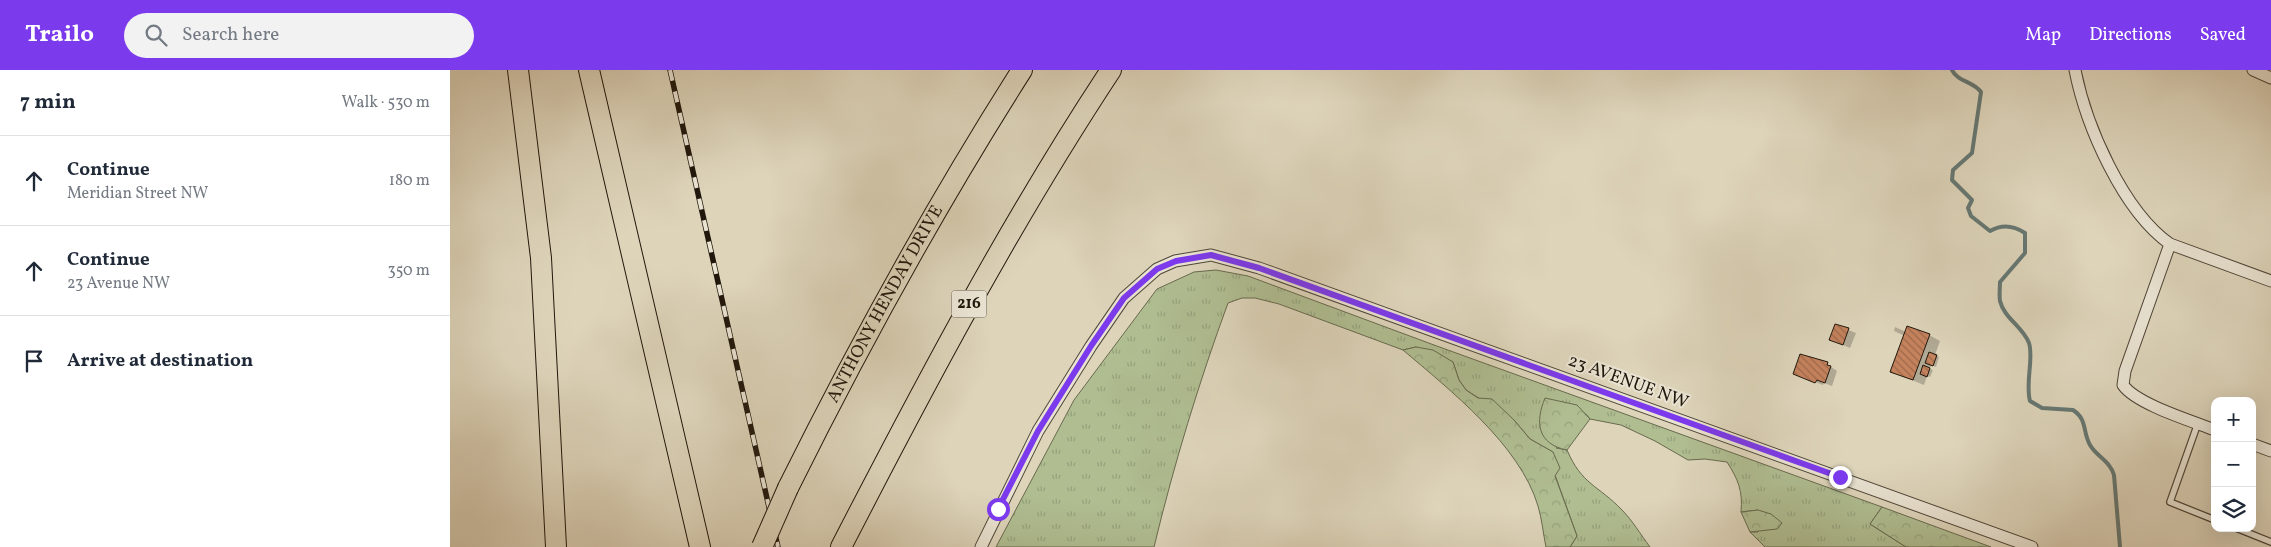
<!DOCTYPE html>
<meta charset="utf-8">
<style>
:root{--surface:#fff;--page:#f2f2f3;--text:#1f2937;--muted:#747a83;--line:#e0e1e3;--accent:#7c3aed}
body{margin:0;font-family:Vollkorn,serif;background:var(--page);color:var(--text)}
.controls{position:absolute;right:15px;bottom:15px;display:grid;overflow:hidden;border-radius:10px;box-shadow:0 5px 20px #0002}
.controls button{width:45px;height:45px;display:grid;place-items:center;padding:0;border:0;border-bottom:1px solid var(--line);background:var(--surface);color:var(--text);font:25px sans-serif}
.stop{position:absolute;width:15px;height:15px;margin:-11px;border:4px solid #7c3aed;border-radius:50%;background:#fff}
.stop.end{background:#7c3aed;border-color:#fff;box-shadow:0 1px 5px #0008}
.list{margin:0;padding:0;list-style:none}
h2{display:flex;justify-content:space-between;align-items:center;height:65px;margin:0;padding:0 20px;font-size:21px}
h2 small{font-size:16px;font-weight:400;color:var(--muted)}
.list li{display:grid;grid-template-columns:32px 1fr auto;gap:15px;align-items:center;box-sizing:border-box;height:90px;padding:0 20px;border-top:1px solid var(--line)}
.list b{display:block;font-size:19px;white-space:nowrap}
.list p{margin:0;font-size:16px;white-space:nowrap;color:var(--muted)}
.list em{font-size:16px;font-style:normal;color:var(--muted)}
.icon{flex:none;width:28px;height:28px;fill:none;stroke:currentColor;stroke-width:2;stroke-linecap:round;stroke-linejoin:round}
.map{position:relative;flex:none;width:1821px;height:477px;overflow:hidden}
header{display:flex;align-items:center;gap:30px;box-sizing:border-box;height:70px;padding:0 25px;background:var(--accent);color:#fff}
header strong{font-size:24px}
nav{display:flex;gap:28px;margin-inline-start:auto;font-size:18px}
.search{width:350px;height:45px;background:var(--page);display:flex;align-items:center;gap:12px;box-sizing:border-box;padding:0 18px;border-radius:28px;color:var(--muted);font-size:19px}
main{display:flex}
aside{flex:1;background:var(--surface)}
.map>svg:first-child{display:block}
.grass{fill:url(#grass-tufts);stroke:#686a4e}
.forest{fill:url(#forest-crowns);stroke:#686a4e}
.shadow{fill:#0003}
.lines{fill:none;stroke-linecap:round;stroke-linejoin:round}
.stream{stroke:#667772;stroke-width:4}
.building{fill:url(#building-back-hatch);stroke:#21170c}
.service-casing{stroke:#504638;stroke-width:8}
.minor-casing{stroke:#504638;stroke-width:13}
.motorway-casing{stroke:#21170c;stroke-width:22}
.service{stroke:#e9e3d2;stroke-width:5.5}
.minor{stroke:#e9e3d2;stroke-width:11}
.motorway{stroke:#ddd4ba;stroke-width:20}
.rail-casing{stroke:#21170c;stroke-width:5.5}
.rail{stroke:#e9e3d2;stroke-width:4;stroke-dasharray:11;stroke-linecap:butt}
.motorway-bridge-casing{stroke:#21170c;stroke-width:22;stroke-linecap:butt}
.motorway-bridge{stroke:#ddd4ba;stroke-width:20}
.route{stroke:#7c3aed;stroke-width:6}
.labels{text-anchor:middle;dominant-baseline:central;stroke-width:4;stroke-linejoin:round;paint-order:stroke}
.shield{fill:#e9e3d2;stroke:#5d5447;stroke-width:1}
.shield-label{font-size:16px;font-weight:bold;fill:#21170c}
.street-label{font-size:18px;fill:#21170c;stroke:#e9e3d2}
</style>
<header>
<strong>Trailo</strong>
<div class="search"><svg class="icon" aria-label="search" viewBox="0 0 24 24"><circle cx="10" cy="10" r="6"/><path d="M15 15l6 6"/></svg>Search here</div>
<nav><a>Map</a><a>Directions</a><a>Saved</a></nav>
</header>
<main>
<aside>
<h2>7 min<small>Walk · 530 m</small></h2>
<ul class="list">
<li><svg class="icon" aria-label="ahead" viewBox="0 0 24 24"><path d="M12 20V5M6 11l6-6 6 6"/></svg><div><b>Continue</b><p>Meridian Street NW</p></div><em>180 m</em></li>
<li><svg class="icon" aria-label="ahead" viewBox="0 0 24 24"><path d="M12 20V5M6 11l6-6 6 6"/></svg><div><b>Continue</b><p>23 Avenue NW</p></div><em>350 m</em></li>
<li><svg class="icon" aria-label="arrive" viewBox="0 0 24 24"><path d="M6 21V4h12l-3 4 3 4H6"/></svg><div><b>Arrive at destination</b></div></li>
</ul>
</aside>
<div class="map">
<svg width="1821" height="477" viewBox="0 0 1821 477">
<defs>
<pattern id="grass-tufts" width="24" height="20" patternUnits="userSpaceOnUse" patternTransform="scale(1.25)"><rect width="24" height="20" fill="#afbd91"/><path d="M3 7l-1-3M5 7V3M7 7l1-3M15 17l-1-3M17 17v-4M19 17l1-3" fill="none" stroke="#96a27c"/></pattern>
<pattern id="forest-crowns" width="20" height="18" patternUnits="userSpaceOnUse" patternTransform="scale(1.25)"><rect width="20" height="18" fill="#afbd91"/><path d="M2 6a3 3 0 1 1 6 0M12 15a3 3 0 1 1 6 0" fill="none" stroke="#96a27c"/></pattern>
<pattern id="building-back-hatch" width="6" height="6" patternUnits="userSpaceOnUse" patternTransform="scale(1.25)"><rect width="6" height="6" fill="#c4825d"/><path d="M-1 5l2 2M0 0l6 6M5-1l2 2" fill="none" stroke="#9f694b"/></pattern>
</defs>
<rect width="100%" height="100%" fill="#ddd4ba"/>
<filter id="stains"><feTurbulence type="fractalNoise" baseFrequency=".004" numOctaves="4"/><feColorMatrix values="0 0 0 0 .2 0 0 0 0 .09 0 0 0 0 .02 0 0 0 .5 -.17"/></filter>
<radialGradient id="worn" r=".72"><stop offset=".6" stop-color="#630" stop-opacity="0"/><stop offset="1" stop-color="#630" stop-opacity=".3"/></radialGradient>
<path class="grass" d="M766 200 798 206 984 275 1432 437 1420 454 1456 477H1315L1300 462H1308V440L1291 442C1293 421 1288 409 1277 392L1255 389 1238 390 1205 371 1171 355 1140 349 1136 344 1106 378 1117 380C1132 415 1148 415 1172 440 1182 450 1191 465 1200 477H1120L1127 466 1105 405 1103 382 1080 369 1064 350 1016 320 1009 310 1003 292 966 277 953 280 829 234 805 228H792L778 233C749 312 724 394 704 477H546L624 330 707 219 744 202Z"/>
<path class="forest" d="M966 277 983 280 1003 292 1009 310 1016 320 1028 328 1042 329 1064 350 1080 369 1103 382 1110 398 1105 406 1127 466 1120 477H1096C1093 463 1092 449 1088 436 1070 375 1000 320 953 280Z
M1095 328 1127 335 1140 349 1117 380C1087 374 1085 352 1095 328Z
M1432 437 1541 477H1456L1420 454Z
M1308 440 1321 444 1332 453 1327 459 1300 462 1291 442Z"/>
<path class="shadow" d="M1386 255 1406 263 1400 278 1381 270Z
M1445 257 1456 262 1479 265 1490 271 1485 285 1489 287 1486 297 1481 295 1480 299 1483 300 1480 307 1477 306 1474 315 1442 302 1455 266 1444 261Z
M1377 294 1387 301 1382 316 1374 313 1373 315 1344 304Z"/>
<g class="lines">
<path class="stream" d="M1502 0C1508 12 1523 11 1531 22L1522 83 1503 100 1502 110 1522 130 1518 138 1521 146 1540 161C1552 154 1563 155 1575 163V183L1550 212C1550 218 1549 225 1550 231 1554 248 1573 257 1579 273 1584 289 1575 312 1580 331L1592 338 1623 340C1638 350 1632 361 1640 375 1647 387 1660 391 1664 405L1670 477"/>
</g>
<path class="building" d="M1385 254 1399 258 1393 275 1379 270Z
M1457 256 1480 264 1463 310 1440 302Z
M1479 282 1487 285 1483 296 1475 293Z
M1350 284 1378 292 1377 295 1381 296 1375 313 1367 310 1365 313 1343 304Z
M1473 295 1480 298 1477 307 1470 304Z"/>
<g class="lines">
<g class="service-casing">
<path id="service" d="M1748 353 1720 432 1765 450
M1786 458 1821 472"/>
</g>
<g class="minor-casing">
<path id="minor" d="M1625 0C1636 56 1673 141 1720 174L1821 211
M1803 0 1821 8
M1720 174 1675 301 1673 315C1686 334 1742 351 1765 360
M1802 374 1821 381
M531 477 588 361 641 276 674 228 707 199 725 191 761 185 809 198 1582 477"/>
</g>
<g class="motorway-casing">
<g id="motorway">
<path d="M68 0 91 188 106 477"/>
<path d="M139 0 250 477"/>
<path id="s1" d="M338 418C409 275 486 135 572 0"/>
<path d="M391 477C475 314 560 153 661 0"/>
</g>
</g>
<use href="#service" class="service"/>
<use href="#minor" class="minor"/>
<use href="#motorway" class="motorway"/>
<g class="rail-casing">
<path id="rail" d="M220 0 328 477"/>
</g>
<use href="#rail" class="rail"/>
<g class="motorway-bridge-casing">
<path id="motorway-bridge" d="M312 477 338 418"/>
</g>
<use href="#motorway-bridge" class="motorway-bridge"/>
</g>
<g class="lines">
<path class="route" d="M548 439 588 361 641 276 674 228 707 199 726 191 761 185 809 198 1390 407"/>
</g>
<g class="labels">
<rect class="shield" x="501.5" y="220.5" width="35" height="27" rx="4"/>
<g class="shield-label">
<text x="519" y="234">216</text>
</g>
<g class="street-label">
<text stroke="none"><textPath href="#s1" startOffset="208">ANTHONY HENDAY DRIVE</textPath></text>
<text transform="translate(1178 312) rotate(20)">23 AVENUE NW</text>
</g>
</g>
<rect width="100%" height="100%" filter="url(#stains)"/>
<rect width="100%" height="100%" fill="url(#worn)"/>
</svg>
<div class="controls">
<button>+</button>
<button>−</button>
<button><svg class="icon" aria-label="layers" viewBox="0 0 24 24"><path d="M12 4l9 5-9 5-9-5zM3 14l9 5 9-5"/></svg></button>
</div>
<div class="stop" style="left:548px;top:439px"></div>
<div class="stop end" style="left:1390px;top:407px"></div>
</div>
</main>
